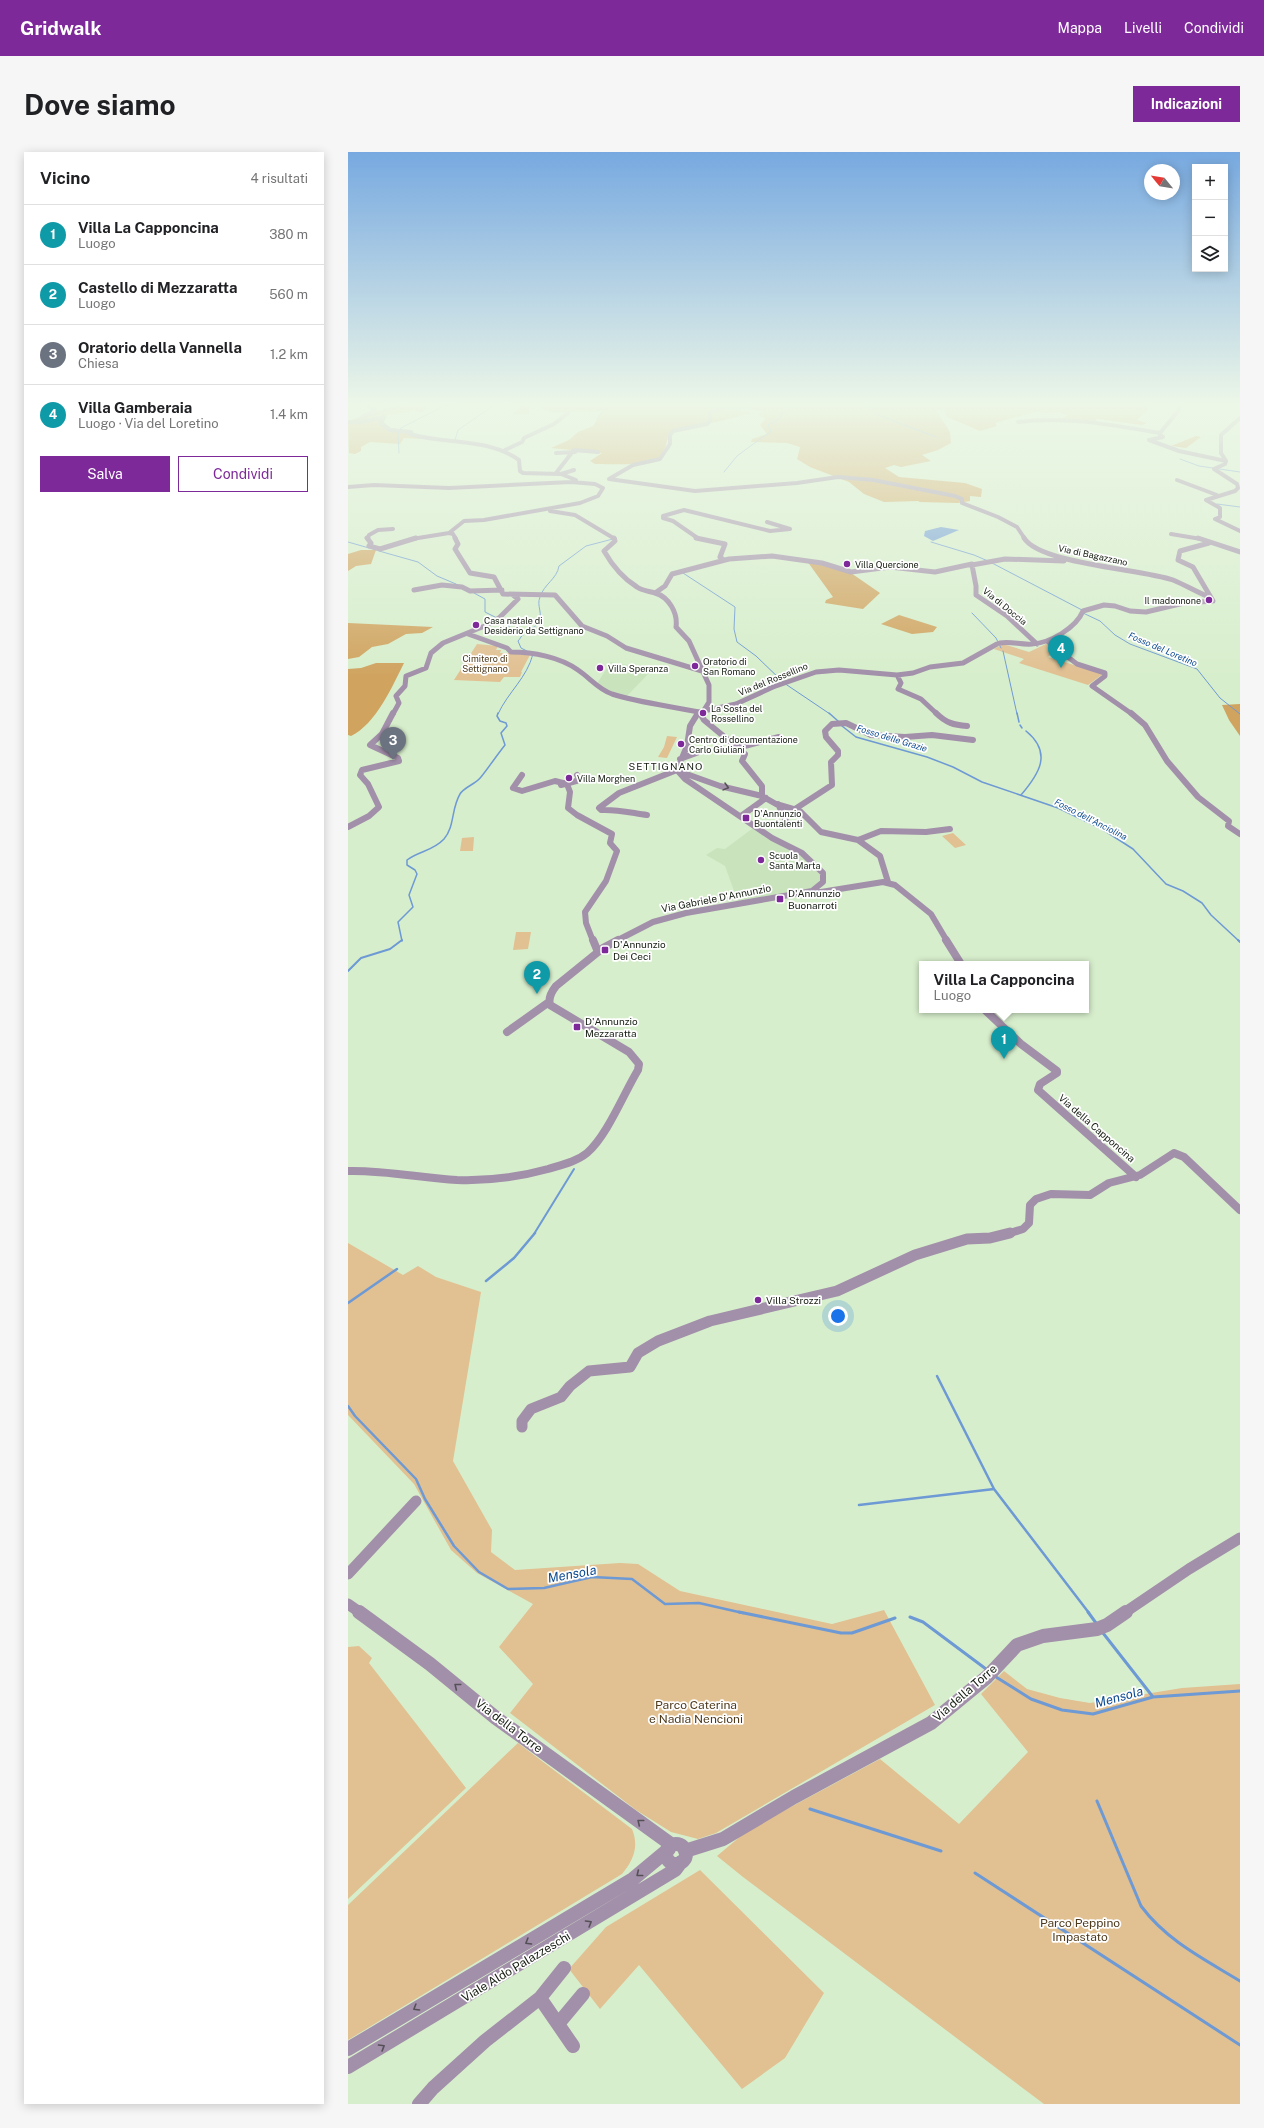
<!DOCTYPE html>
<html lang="it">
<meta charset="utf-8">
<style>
:root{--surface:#fff;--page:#f6f6f6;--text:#202124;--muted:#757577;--line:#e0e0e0;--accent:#7d2999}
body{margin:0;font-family:"Public Sans",sans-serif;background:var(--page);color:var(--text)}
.controls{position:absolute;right:12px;top:12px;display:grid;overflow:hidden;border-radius:0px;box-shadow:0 2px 10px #0003}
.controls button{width:36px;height:36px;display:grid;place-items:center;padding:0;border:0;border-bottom:1px solid var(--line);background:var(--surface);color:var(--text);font:20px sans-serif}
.compass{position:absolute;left:796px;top:12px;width:36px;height:36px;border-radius:50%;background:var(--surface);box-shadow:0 2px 10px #0003;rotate:300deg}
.you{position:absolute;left:490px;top:1164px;width:14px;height:14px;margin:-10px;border:3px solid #fff;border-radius:50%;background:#1a73e8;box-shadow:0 0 0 6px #1a73e833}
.badge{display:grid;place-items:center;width:26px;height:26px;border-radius:50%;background:var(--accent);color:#fff;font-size:13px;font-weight:700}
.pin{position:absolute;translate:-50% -33px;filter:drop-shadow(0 1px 2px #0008)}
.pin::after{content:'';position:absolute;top:21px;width:14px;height:12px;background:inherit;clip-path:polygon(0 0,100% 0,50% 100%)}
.popup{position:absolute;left:571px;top:809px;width:170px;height:52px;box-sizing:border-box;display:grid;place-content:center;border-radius:0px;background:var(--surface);filter:drop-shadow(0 1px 3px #0005);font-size:13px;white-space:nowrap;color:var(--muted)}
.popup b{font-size:15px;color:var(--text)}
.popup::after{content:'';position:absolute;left:50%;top:100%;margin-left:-8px;border:8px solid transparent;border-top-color:var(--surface)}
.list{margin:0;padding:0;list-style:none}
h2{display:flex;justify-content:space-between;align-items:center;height:52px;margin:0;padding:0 16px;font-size:17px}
h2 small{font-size:13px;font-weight:400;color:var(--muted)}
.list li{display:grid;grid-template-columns:26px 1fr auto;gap:12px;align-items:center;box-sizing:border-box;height:60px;padding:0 16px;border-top:1px solid var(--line)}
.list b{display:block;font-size:15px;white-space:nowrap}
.list p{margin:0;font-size:13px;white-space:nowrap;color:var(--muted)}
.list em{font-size:13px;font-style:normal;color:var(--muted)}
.actions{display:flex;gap:8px;padding:12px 16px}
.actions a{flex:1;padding:9px 0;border:1px solid var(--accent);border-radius:0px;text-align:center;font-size:14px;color:var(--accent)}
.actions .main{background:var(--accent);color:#fff}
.icon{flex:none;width:22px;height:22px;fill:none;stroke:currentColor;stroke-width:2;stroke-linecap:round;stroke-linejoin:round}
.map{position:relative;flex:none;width:892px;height:1952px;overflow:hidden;border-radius:0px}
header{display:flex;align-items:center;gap:24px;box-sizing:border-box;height:56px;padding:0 20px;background:var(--accent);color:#fff}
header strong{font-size:19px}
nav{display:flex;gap:22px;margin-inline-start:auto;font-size:14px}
.intro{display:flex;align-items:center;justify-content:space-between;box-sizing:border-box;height:96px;padding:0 24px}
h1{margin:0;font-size:28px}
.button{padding:10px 18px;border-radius:0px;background:var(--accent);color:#fff;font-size:14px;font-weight:700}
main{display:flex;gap:24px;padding:0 24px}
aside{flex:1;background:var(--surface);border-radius:0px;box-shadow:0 2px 10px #0003}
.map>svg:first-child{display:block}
.built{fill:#c9e4bd}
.green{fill:#e1c092}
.forest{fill:#d0a35f}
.water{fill:#6d99d4}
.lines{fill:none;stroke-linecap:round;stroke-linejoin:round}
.stream-far4{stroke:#6d99d4;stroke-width:1}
.stream-far3{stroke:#6d99d4;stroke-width:1.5}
.stream-far2{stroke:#6d99d4;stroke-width:2}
.stream-far1{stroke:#6d99d4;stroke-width:2.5}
.stream{stroke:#6d99d4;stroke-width:3}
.minor-far5{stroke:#a28faa;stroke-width:4}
.minor-far4{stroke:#a28faa;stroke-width:5}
.minor-far3{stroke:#a28faa;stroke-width:6}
.minor-far2{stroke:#a28faa;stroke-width:8}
.minor-far1{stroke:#a28faa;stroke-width:11}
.minor{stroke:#a28faa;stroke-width:14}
.oneway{stroke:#545056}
.poi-dot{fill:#7d2999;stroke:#fff;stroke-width:1.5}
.labels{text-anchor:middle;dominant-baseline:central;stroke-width:3.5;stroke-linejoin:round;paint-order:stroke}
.far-street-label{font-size:9px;fill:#151d11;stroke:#fff}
.far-poi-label{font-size:9px;fill:#151d11;stroke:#fff;text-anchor:start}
.far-water-label{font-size:9px;font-style:italic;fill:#0e4b92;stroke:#fff}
.far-park-label{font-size:9px;fill:#4e3a1c;stroke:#fff}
.far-quarter-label{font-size:10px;letter-spacing:1px;fill:#151d11;stroke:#fff}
.poi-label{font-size:10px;fill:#151d11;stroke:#fff;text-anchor:start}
.street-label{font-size:10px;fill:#151d11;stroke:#fff}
.near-street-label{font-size:12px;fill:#151d11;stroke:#fff}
.near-park-label{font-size:12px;fill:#4e3a1c;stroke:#fff}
.near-water-label{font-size:13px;font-style:italic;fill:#0e4b92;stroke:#fff}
</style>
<header>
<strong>Gridwalk</strong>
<nav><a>Mappa</a><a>Livelli</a><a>Condividi</a></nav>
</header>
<div class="intro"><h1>Dove siamo</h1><a class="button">Indicazioni</a></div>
<main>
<aside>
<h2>Vicino<small>4 risultati</small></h2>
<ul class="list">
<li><span class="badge" style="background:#0f9aa8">1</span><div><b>Villa La Capponcina</b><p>Luogo</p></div><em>380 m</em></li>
<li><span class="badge" style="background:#0f9aa8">2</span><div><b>Castello di Mezzaratta</b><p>Luogo</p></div><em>560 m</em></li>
<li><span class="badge" style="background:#6b7280">3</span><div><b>Oratorio della Vannella</b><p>Chiesa</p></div><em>1.2 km</em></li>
<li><span class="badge" style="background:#0f9aa8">4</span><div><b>Villa Gamberaia</b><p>Luogo · Via del Loretino</p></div><em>1.4 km</em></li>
</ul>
<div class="actions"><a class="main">Salva</a><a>Condividi</a></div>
</aside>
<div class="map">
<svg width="892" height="1952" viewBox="0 0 892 1952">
<rect width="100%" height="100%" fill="#d7eecc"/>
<path class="built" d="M263 510 301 517 299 519 302 520 279 544 269 542 248 533Z
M405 676 451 701 472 722 473 728 463 737 390 750 377 714 358 703 369 696 377 697Z"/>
<path class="green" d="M129 492 150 494 148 498H153L152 501H183L173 520H174L172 525H156L152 530 106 528Z
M655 492 681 500 698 492 708 498 700 505 755 522 740 533 671 511 676 507 646 497Z
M319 584 329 585 319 606 310 605 316 595Z
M605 681 618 693 607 696 594 684Z
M126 685 125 699H112L114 686Z
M168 780H183L180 797 165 798Z
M0 1091 55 1123 70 1114 88 1125 133 1140 105 1309 144 1378 143 1400 167 1418 272 1411 290 1412 332 1439 484 1472 536 1458 587 1553 368 1681 350 1687 323 1680 288 1658 162 1561 185 1532 151 1495 185 1452 129 1421 103 1398 66 1332 0 1263Z
M11 1494 24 1506 21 1511 118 1636 0 1747V1495Z
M656 1519 679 1537 712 1546 742 1551 834 1536 892 1532V1952H696L395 1725 369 1704 400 1678 532 1607 611 1672 680 1600 633 1542Z
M170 1591 284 1677C291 1694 286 1708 274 1722L0 1888V1753Z
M352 1718 476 1841 437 1906 394 1937 291 1813 252 1857 221 1817 258 1775Z"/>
<path class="forest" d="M52 252H95L79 255 75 260 66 259 40 263 35 270 43 276 65 279 67 283 78 285 72 287 56 286 52 292 22 290 13 295V299L7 302 1 301 0 269Z
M176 252H795L800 253 799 259 789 268 799 271 794 273 749 267 747 269 713 267 720 263 711 260 698 261 690 259 647 271 649 274 632 279 599 265 597 257 588 258 602 280 603 291 590 298 574 303 583 309 553 315 546 313 537 316 551 325 617 331 634 337 633 345 622 344V349L610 351 572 350 570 349 536 350 516 342 501 330 462 315 449 307 452 295 439 291 403 290 404 287 419 282 412 273 417 267 410 262 418 260 395 256H377L403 261 369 270 328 277 321 281C319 289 318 297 312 304 301 315 262 312 247 312L242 309 254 301 203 296 221 288 230 280 245 274 254 259 202 260 189 254 181 256V262H165Z
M848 284 853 285 838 296 823 294Z
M13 398H28L23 412 8 414 0 419V402Z
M459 409 503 421 532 441 515 457 477 451 478 448 485 445Z
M551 463 589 475 585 480 564 482 533 472Z
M0 471 85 475 74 481 58 482 40 492 24 495 11 505 0 507Z
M28 511H56C44 535 28 572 3 584L0 583V517L13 516Z
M892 552V584L881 568 874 553Z"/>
<path class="water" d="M593 375 611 378 585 389 576 384 577 379Z"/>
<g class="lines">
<path class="stream-far4" d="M522 252 521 254 528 262 588 285
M249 267 260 252
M5 269 60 252
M107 288 110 278 148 252
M51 301 50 282 53 276 96 254 106 252
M832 307 851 314 892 320
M376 320 389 304 423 279 420 273 431 267 440 252
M869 352 892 355
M0 390 21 396
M583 390 626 403 640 409
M31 399 70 410 89 424 108 432
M644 411 734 458 735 461 752 469 767 483 782 492 849 517 872 546 892 562
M335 421 387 455 386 477 389 490 408 504 436 531 482 562
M126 441 137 447V460L159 471 163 478 175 483
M624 461 648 486 653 496
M179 499 173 496 170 489C172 487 174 483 175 482 180 477 186 477 190 471 196 462 188 454 192 445 196 432 209 427 211 414L238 394 265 387
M655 499 669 562
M150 562C160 540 179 526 185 502"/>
<path class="stream-far3" d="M481 561 490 569
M669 561 671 570
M672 573 674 576
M494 574 508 585 579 605 605 615 634 630 710 656 754 677 785 697 818 732 835 739 854 751 863 763 891 789
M673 643C691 622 705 601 678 579
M54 789 50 770 65 755 61 743 69 722 67 718 59 713V708C71 699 85 699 96 687 107 674 103 657 112 642 116 635 128 632 133 625 141 615 149 603 157 593L153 581 159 574 158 571 152 569 149 564 150 561"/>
<path class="stream-far2" d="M890 788 892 790
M0 819 13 806 42 797 54 788
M186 1082 226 1017"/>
<path class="stream-far1" d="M138 1129 166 1106 187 1081
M0 1151 49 1117
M589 1224 646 1337 741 1461
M0 1254 7 1264 68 1327 77 1347 106 1394 131 1420 160 1437 196 1436 244 1425 284 1427 317 1452 351 1451 395 1461
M511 1353 646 1337"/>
<path class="stream" d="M391 1460 493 1481H504L547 1466
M740 1460 748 1471
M562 1465 575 1470 638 1517
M755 1481 805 1545
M648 1525 683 1547 714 1558 745 1562 805 1545 892 1539
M749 1649 793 1754C819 1789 856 1807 892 1829
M462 1657 593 1699
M627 1721 892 1893"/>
<path class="minor-far5" d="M14 265 27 258 18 252
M0 270H13L36 265 33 271 42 278 63 280 62 282C99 293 138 285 171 308L172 319 175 321 213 322 228 328
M670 270C719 264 764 273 812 281
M812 281 831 258 832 252
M812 283 815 285 801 288 831 299 878 309
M157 298 174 290 176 286 206 272 220 261
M208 301 227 300
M878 309 877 312 866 317 889 332 890 336 887 339 858 348 872 356V365L867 367 892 379
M878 309 873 301V283L892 266
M208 321 226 298 250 300
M213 322 226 318
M261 327 347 339 449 331 490 325 525 328 607 344 614 347V351L650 365 669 375 677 387
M261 327 285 313 312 307 322 292V283L325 279 359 272 362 269 361 262 371 256 400 255 404 252
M829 328 869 343
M0 335 26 333 101 336 223 330 247 332 255 336 250 344 232 351 136 368 116 369 101 381
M202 359 227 363 267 387
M823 382 853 387
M20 387 21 383 30 378 45 377
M64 387 101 381 105 382 108 387
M351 387 325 369 315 366V364L336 358 422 379 442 377 419 370"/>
<path class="minor-far4" d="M19 386 23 391 21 394 32 397 68 386
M107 386 110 392 107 397 122 421 146 425 155 442 207 443 234 474 259 484 278 496 354 519
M266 386 267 389 256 399C264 413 276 427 289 435 295 439 301 439 307 441 321 445 330 461 328 475L341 489 361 533V550L356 558
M348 386 377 392 372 405 376 408
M676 386C692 412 794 417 825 428 837 433 849 440 861 445
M850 386 892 400
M66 438 94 433 114 435 122 439 154 438
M307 441 317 434 324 422 381 407 424 404 474 411 503 420 542 415 587 420 624 412
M120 482 159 496 163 500C185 500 212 505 230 518 242 526 250 537 264 542 292 551 323 554 351 560
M699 489 729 512 757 521V524L744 534 784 562
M652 491C663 489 673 493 684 492 702 491 728 476 735 459L756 453 767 454 782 459 798 460 836 451 865 449 845 415 830 408 832 399 861 391
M689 492 659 464 628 443V434L624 413 657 407 716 409
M549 523 553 531 550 537 573 547 589 562
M351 560 352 562
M45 562 51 551 48 544 57 534 58 524 78 516 83 501 95 491 139 473 151 466 170 447 165 443
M350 562 351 560 388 552 425 535 468 520 491 518 549 523 565 521 582 515 615 511 649 492"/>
<path class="minor-far3" d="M352 561 356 568 397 602 394 609 414 634V644
M588 561C598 571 606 573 619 574
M783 561 797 573 819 609 850 645 881 669 880 674 892 682
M389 596 431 585
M332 607 351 600 346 597H338
M333 620 372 634 414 644 428 652 452 659 473 680 510 688 532 704 540 730
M174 623 165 636 174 639 207 629 219 632
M219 632 222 640 220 656 229 663 264 682 262 691 269 699 258 729 237 760 238 771 245 789
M213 633 232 628 229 623
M430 652 438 669
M447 657 484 633 483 610 490 603V599L478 585 477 579 484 572 498 571 523 583 557 585 584 583 625 588
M299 663C284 661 268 657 253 658L251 656 271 641 329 618 339 594 342 574 350 561
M393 664 418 646
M0 675 21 664 31 655 20 632 12 623 14 618 51 609 50 606 22 593 34 582 45 561
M510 688 533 679 578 680 602 677
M464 739 473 740 535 730 547 733 583 762 599 789
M268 789 305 770 338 761 464 739 475 730V721L454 701 424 686 337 627 329 618"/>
<path class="minor-far2" d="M245 788 250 800
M598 788 613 812
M637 858 673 892 709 919V921L692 932 690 938 788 1025
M159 880 201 850
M0 1019C37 1018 73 1026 109 1028 139 1029 171 1025 200 1017 213 1013 228 1010 239 1001 259 984 276 941 290 918L291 912 281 900 202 853C200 846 204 839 208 834L255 796 270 788
M659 1082 675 1077 681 1071 682 1053 688 1047 703 1042 742 1043 761 1031 792 1023 826 1001 836 1005 892 1058"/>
<path class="minor-far1" d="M174 1275V1269L183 1257 213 1245 222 1234 241 1219 282 1215 290 1201 310 1189 362 1169 489 1139 567 1103 619 1087 642 1086 662 1081
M0 1422 68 1349
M0 1452 13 1461
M776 1461 841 1417 892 1386"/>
<path class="minor" d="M11 1460 82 1512 148 1566 324 1693
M318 1702a10 10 0 1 1 20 0a10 10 0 1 1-20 0Z
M337 1699 375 1687 446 1645 583 1571 639 1525 669 1493 695 1484 749 1477 759 1473 778 1460
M192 1846 225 1894
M210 1872 235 1842
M0 1897 285 1727 321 1697
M0 1915 327 1718 333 1710
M71 1952 85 1936 137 1889 192 1846 216 1816"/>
</g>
<defs><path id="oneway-chevron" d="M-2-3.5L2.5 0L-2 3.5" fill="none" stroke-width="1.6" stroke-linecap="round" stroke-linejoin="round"/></defs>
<g class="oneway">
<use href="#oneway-chevron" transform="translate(378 635) rotate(15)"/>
<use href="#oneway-chevron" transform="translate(109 1534) rotate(-141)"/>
<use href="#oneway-chevron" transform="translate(292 1670) rotate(-141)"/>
<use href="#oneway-chevron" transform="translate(291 1722) rotate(141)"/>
<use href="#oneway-chevron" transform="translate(241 1771) rotate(-31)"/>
<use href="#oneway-chevron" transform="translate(180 1790) rotate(149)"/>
<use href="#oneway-chevron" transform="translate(68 1856) rotate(149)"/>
<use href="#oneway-chevron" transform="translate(34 1895) rotate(-31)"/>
</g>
<linearGradient id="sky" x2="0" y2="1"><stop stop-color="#77a9e0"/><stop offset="0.48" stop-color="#edf7e8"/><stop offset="1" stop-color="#edf7e8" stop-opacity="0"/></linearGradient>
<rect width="892" height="525" fill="url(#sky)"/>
<g class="poi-dot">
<circle cx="499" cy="412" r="4"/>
<circle cx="861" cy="448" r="4"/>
<circle cx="128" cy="473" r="4"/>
<circle cx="347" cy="514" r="4"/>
<circle cx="252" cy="516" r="4"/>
<circle cx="355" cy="561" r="4"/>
<circle cx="333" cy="592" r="4"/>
<circle cx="221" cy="626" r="4"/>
<rect x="394" y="662" width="8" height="8" rx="2"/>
<circle cx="413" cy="708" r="4"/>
<rect x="428" y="743" width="8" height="8" rx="2"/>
<rect x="253" y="794" width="8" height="8" rx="2"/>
<rect x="225" y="871" width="8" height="8" rx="2"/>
<circle cx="410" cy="1148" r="4"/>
</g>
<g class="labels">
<g class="far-street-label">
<text transform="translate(745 403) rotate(12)">Via di Bagazzano</text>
<text transform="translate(657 454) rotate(39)">Via di Doccia</text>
<text transform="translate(425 527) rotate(-22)">Via del Rossellino</text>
</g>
<g class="far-poi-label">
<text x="507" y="412">Villa Quercione</text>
<text x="853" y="448" text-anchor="end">Il madonnone</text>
<text x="136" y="468">Casa natale di<tspan x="136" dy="10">Desiderio da Settignano</tspan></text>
<text x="355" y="509">Oratorio di<tspan x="355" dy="10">San Romano</tspan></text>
<text x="260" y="516">Villa Speranza</text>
<text x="363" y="556">La Sosta del<tspan x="363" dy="10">Rossellino</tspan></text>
<text x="341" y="587">Centro di documentazione<tspan x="341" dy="10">Carlo Giuliani</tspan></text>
<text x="229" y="626">Villa Morghen</text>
<text x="406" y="661">D'Annunzio<tspan x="406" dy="10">Buontalenti</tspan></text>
<text x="421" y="703">Scuola<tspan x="421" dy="10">Santa Marta</tspan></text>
</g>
<g class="far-water-label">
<text transform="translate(815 497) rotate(23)">Fosso del Loretino</text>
<text transform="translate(544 586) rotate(17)">Fosso delle Grazie</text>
<text transform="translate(743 667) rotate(27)">Fosso dell'Anciolina</text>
</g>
<g class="far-park-label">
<text x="137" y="506">Cimitero di<tspan x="137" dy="10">Settignano</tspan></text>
</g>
<g class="far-quarter-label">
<text x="318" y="614">SETTIGNANO</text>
</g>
<g class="poi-label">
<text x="440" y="741">D'Annunzio<tspan x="440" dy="12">Buonarroti</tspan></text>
<text x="265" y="792">D'Annunzio<tspan x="265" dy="12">Dei Ceci</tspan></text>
<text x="237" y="869">D'Annunzio<tspan x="237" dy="12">Mezzaratta</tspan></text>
<text x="418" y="1148">Villa Strozzi</text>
</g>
<g class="street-label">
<text transform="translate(368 746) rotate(-11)">Via Gabriele D'Annunzio</text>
<text transform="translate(749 976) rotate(41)">Via della Capponcina</text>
</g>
<g class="near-street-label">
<text transform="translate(617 1541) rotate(-41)">Via della Torre</text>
<text transform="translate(161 1574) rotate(37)">Via della Torre</text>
<text transform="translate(168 1815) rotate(-31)">Viale Aldo Palazzeschi</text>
</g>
<g class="near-park-label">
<text x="348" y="1553">Parco Caterina<tspan x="348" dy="14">e Nadia Nencioni</tspan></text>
<text x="732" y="1771">Parco Peppino<tspan x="732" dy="14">Impastato</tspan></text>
</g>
<g class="near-water-label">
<text transform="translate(224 1422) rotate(-10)">Mensola</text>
<text transform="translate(771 1545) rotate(-15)">Mensola</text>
</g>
</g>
</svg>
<div class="controls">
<button>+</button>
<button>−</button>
<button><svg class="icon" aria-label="layers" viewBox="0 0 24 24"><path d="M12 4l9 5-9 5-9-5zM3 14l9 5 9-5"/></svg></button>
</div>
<svg class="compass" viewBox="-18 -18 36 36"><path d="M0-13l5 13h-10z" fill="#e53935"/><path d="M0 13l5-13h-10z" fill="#757577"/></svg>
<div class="you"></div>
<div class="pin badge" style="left:656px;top:907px;background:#0f9aa8">1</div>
<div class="popup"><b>Villa La Capponcina</b>Luogo</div>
<div class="pin badge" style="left:189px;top:842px;background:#0f9aa8">2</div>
<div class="pin badge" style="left:45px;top:608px;background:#6b7280">3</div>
<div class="pin badge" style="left:713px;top:516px;background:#0f9aa8">4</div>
</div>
</main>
